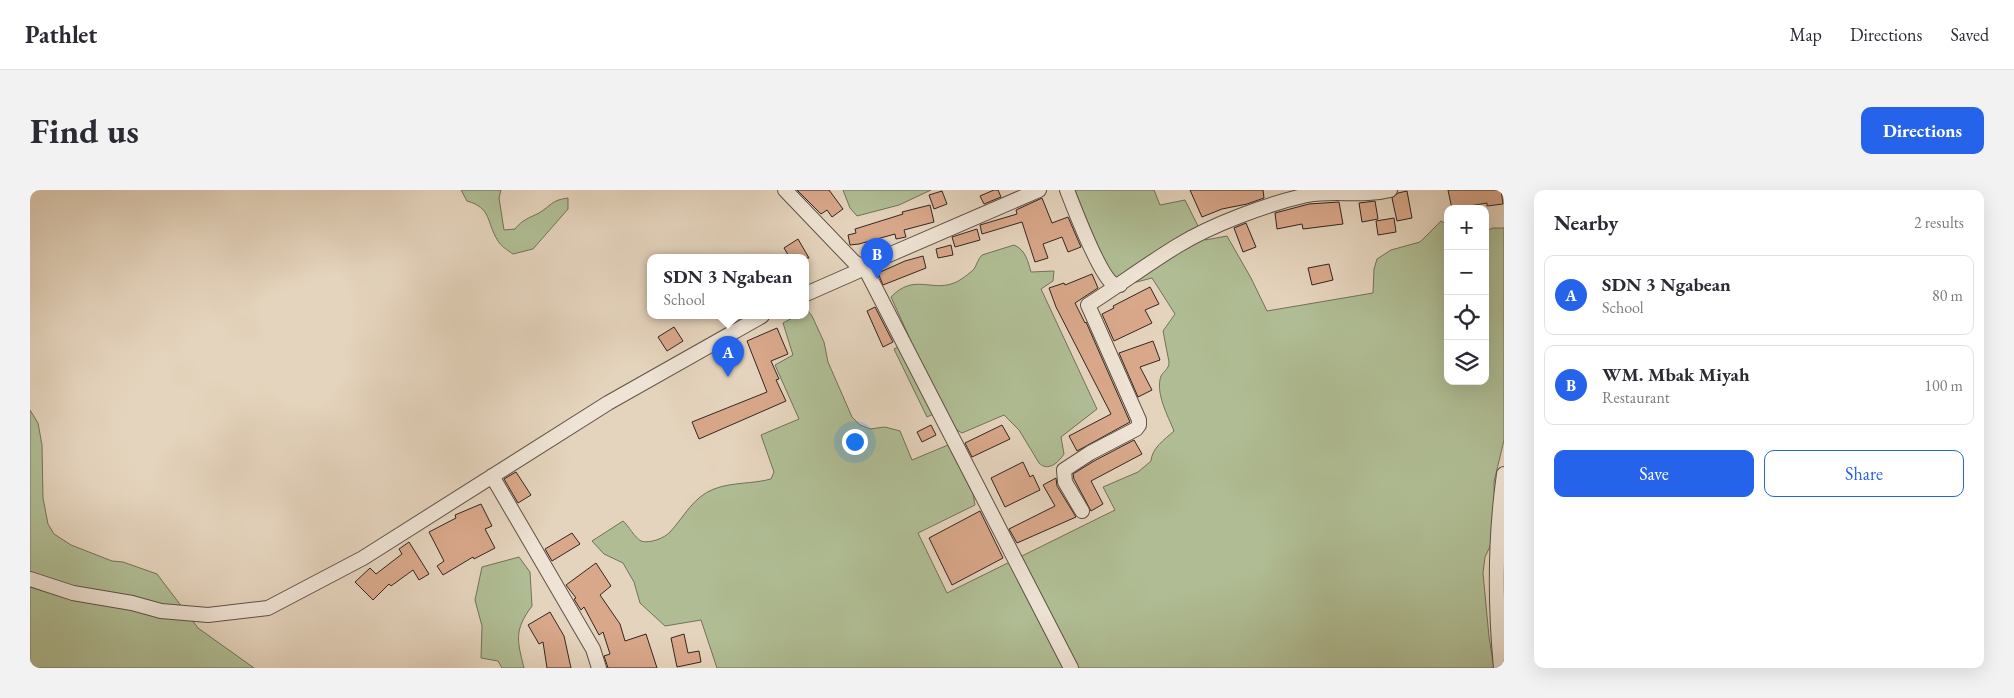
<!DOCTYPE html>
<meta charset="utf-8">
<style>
:root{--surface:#fff;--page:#f2f2f3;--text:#2b2b33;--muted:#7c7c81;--line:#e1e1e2;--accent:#2563eb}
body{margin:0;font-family:"EB Garamond",serif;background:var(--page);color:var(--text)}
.controls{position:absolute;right:15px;top:15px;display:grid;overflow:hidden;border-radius:10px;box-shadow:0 5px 20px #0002}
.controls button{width:45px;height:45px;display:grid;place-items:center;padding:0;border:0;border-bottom:1px solid var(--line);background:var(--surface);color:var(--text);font:25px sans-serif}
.you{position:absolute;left:824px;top:251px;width:18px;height:18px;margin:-12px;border:4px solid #fff;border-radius:50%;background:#1a73e8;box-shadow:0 0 0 8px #1a73e833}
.badge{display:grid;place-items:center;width:32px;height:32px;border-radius:50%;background:var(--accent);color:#fff;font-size:16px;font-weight:700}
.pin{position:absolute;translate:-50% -41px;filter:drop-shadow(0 1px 2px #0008)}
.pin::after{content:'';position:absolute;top:26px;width:18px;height:15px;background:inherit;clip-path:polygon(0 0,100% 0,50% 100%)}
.popup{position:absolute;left:617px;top:64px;width:162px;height:65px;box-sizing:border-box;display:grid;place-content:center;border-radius:10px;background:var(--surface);filter:drop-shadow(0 1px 4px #0005);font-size:16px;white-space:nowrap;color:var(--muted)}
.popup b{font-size:19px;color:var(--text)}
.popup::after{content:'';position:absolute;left:50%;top:100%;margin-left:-10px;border:10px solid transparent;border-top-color:var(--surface)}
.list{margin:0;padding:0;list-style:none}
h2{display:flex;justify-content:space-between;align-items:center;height:65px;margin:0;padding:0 20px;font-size:21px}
h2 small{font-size:16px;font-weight:400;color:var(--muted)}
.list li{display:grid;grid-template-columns:32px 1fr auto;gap:15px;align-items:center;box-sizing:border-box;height:80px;margin:0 10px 10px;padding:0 10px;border:1px solid var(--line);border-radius:10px}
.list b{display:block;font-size:19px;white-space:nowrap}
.list p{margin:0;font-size:16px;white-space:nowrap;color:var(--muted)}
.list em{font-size:16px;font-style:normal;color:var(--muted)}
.actions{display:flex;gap:10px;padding:15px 20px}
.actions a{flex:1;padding:11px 0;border:1px solid var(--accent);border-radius:10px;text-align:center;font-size:18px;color:var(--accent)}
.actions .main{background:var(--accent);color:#fff}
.icon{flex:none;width:28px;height:28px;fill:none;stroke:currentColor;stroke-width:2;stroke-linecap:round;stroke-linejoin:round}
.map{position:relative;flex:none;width:1474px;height:478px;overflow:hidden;border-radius:10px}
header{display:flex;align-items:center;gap:30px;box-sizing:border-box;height:70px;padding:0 25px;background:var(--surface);border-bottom:1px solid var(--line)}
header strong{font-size:24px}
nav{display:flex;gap:28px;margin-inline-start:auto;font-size:18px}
.intro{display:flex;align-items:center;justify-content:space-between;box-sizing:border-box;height:120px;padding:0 30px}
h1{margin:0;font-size:35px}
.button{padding:12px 22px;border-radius:10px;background:var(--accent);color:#fff;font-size:18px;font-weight:700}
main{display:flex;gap:30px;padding:0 30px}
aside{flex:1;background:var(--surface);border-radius:10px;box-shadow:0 5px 20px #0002}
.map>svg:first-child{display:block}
.green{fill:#b0bd94;stroke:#72715a}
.building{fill:#d9a88b;stroke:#342520}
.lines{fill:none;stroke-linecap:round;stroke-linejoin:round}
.minor-casing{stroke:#605147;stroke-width:16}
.minor{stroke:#eee3d4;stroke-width:14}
</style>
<header>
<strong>Pathlet</strong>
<nav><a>Map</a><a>Directions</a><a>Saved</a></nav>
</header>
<div class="intro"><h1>Find us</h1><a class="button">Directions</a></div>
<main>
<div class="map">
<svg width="1474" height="478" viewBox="0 0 1474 478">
<rect width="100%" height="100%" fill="#e5d4bd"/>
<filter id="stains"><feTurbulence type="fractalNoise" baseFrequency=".004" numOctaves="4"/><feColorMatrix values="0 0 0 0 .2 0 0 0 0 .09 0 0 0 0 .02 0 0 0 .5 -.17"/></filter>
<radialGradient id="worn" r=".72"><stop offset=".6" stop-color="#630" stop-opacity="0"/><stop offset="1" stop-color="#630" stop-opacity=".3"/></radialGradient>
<path class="green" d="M431 0H471L469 8 474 40 485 39C492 30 499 28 509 23 521 16 521 10 538 8V19L503 59 483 64C477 60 471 56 468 51 456 32 462 18 437 11Z
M813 0H901L869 15 827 26 820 18Z
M1044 0H1124L1130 15 1155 10 1175 50 1197 46 1221 88 1237 121 1343 103 1344 79 1347 69 1361 60 1390 52 1411 31 1418 35V191H1455V41L1463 38H1474V250L1464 292 1465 346 1455 367 1453 383 1459 447 1464 478H687L671 430 635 436 610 413 604 392 593 373 574 364 562 351 593 331C599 336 604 347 611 351 619 354 635 348 640 342 654 327 663 307 684 299 702 292 723 294 741 289L744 282 731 245 769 229 745 175 763 165 753 133 766 126H776L777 120 782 126 794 152 798 172 822 227 830 235 840 239 855 237 870 241 882 270 918 255 943 304 945 315 888 343 917 403 1085 320 1073 297 1108 282 1121 271C1122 258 1134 250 1144 241 1138 226 1125 203 1131 186 1134 181 1139 179 1139 172L1133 141 1145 124 1122 88 1099 94 1084 87 1066 55Z
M984 55C996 60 998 72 1001 82L1024 81 1023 91 1011 99 1067 219 1031 247 1034 264C1028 273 1018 282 1009 273L989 240 974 225 932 243 927 240 914 219 897 227 864 159 881 151 861 107C884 83 901 102 924 93 930 91 940 83 944 79 947 74 948 69 952 65Z
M0 220 8 233 12 255 13 308 18 334 24 344 41 355 82 371 93 372 127 384 168 438 224 478H0Z
M489 367 500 382 502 416C484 440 487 450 494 478H472L468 471 451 468 452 436 445 410 452 377Z"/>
<path class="building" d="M767 0H799L813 19 802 27 797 20 791 24Z
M964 0H968L971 7 954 14 950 6Z
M1160 0H1233L1234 8 1217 14 1192 19 1172 27Z
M1418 0H1471L1473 14 1457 16V13L1422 19Z
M912 1 917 14 904 19 899 5Z
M1377 1 1382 28 1367 31 1362 8 1368 3Z
M1012 8 1022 33 1038 27 1051 57 1038 62 1032 47 1013 54 1018 68 1005 72 992 32 952 44 950 35 987 24 986 20Z
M1345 11 1348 29 1332 32 1329 13Z
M1309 12 1313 34 1273 39 1272 34 1247 39 1245 23 1279 14Z
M900 15 904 32 874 40 876 47 866 49 865 44 829 54 820 55 818 45 826 43 825 39 873 24 872 22Z
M1364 28 1366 42 1348 45 1346 31Z
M1216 33 1226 57 1213 62 1204 38Z
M947 39 950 50 925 57 922 47Z
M768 49 779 68H760L754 58Z
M921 55 923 65 908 68 906 59Z
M893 66 896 78 853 95 848 83 875 71Z
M1299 74 1303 90 1282 95 1278 78Z
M1062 84 1068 98 1045 113 1055 133 1056 132 1100 232 1047 261 1039 246 1081 224 1026 117 1019 98 1034 93 1035 95Z
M1120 97 1129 114 1115 120 1122 133 1084 151 1072 124 1084 118 1083 116Z
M845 117 863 152 853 157 837 121Z
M644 137 653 151 637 161 628 147Z
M747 138 758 164 741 171 749 189 746 190 756 211 669 249 662 232 737 202 717 151Z
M1123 151 1130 170 1110 177 1122 200 1108 207 1089 163Z
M901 235 906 245 892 252 887 242Z
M972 235 980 249 942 267 935 253Z
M1104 250 1112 264 1061 291 1073 314 1061 321 1044 289 1043 284 1064 271Z
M993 272 1000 287 1003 285 1010 300 975 317 961 288Z
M486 282 501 305 488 313 474 289Z
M1026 288 1027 296 1046 327 987 353 979 339 1025 316 1013 295Z
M451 314 462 336 455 339 465 358 444 369 443 367 413 385 407 376 414 371 399 342 426 328 425 325Z
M950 321 973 368 922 395 899 348Z
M542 343 550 354 522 371 515 359Z
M379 352 399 384 389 390 383 380 361 396 359 394 343 410 325 392 340 378 346 384 372 364 369 359Z
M566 373 581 396 570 405 590 434 595 451 616 444 627 478H578L574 466 580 464 573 442 569 445 554 417 551 420 544 409 546 408 536 395Z
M520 422 534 446 541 478H517L513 452 509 454 498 435Z
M654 444 658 463 669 461 671 472 647 477 641 448Z"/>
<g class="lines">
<g class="minor-casing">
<path id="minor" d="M755 0 824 72 835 78 1041 478
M1037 0C1044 18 1069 84 1083 94L1090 95
M776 104 835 78 854 67 1009 0
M462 286 563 459 569 478
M1052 321 1035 292 1034 280 1060 263 1106 239 1109 235V230L1058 115C1088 96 1116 75 1147 56 1181 35 1237 14 1277 5 1305 0 1333 7 1360 0
M0 389 43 403 102 413 131 421 178 425 238 418 333 368 578 213 732 126
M1471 478C1465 414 1465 348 1474 284"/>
</g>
<use href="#minor" class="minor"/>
</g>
<rect width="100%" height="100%" filter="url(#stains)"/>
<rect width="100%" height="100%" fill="url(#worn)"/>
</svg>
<div class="controls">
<button>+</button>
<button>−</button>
<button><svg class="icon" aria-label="locate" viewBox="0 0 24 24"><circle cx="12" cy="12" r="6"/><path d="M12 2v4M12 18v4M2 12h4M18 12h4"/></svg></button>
<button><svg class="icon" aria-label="layers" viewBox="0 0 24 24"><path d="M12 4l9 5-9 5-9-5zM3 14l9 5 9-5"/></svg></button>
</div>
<div class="you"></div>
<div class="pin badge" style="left:698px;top:187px">A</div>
<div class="popup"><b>SDN 3 Ngabean</b>School</div>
<div class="pin badge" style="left:847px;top:89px">B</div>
</div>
<aside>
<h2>Nearby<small>2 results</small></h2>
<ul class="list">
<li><span class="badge">A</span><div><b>SDN 3 Ngabean</b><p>School</p></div><em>80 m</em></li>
<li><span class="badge">B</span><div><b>WM. Mbak Miyah</b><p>Restaurant</p></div><em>100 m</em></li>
</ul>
<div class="actions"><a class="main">Save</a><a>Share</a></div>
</aside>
</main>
